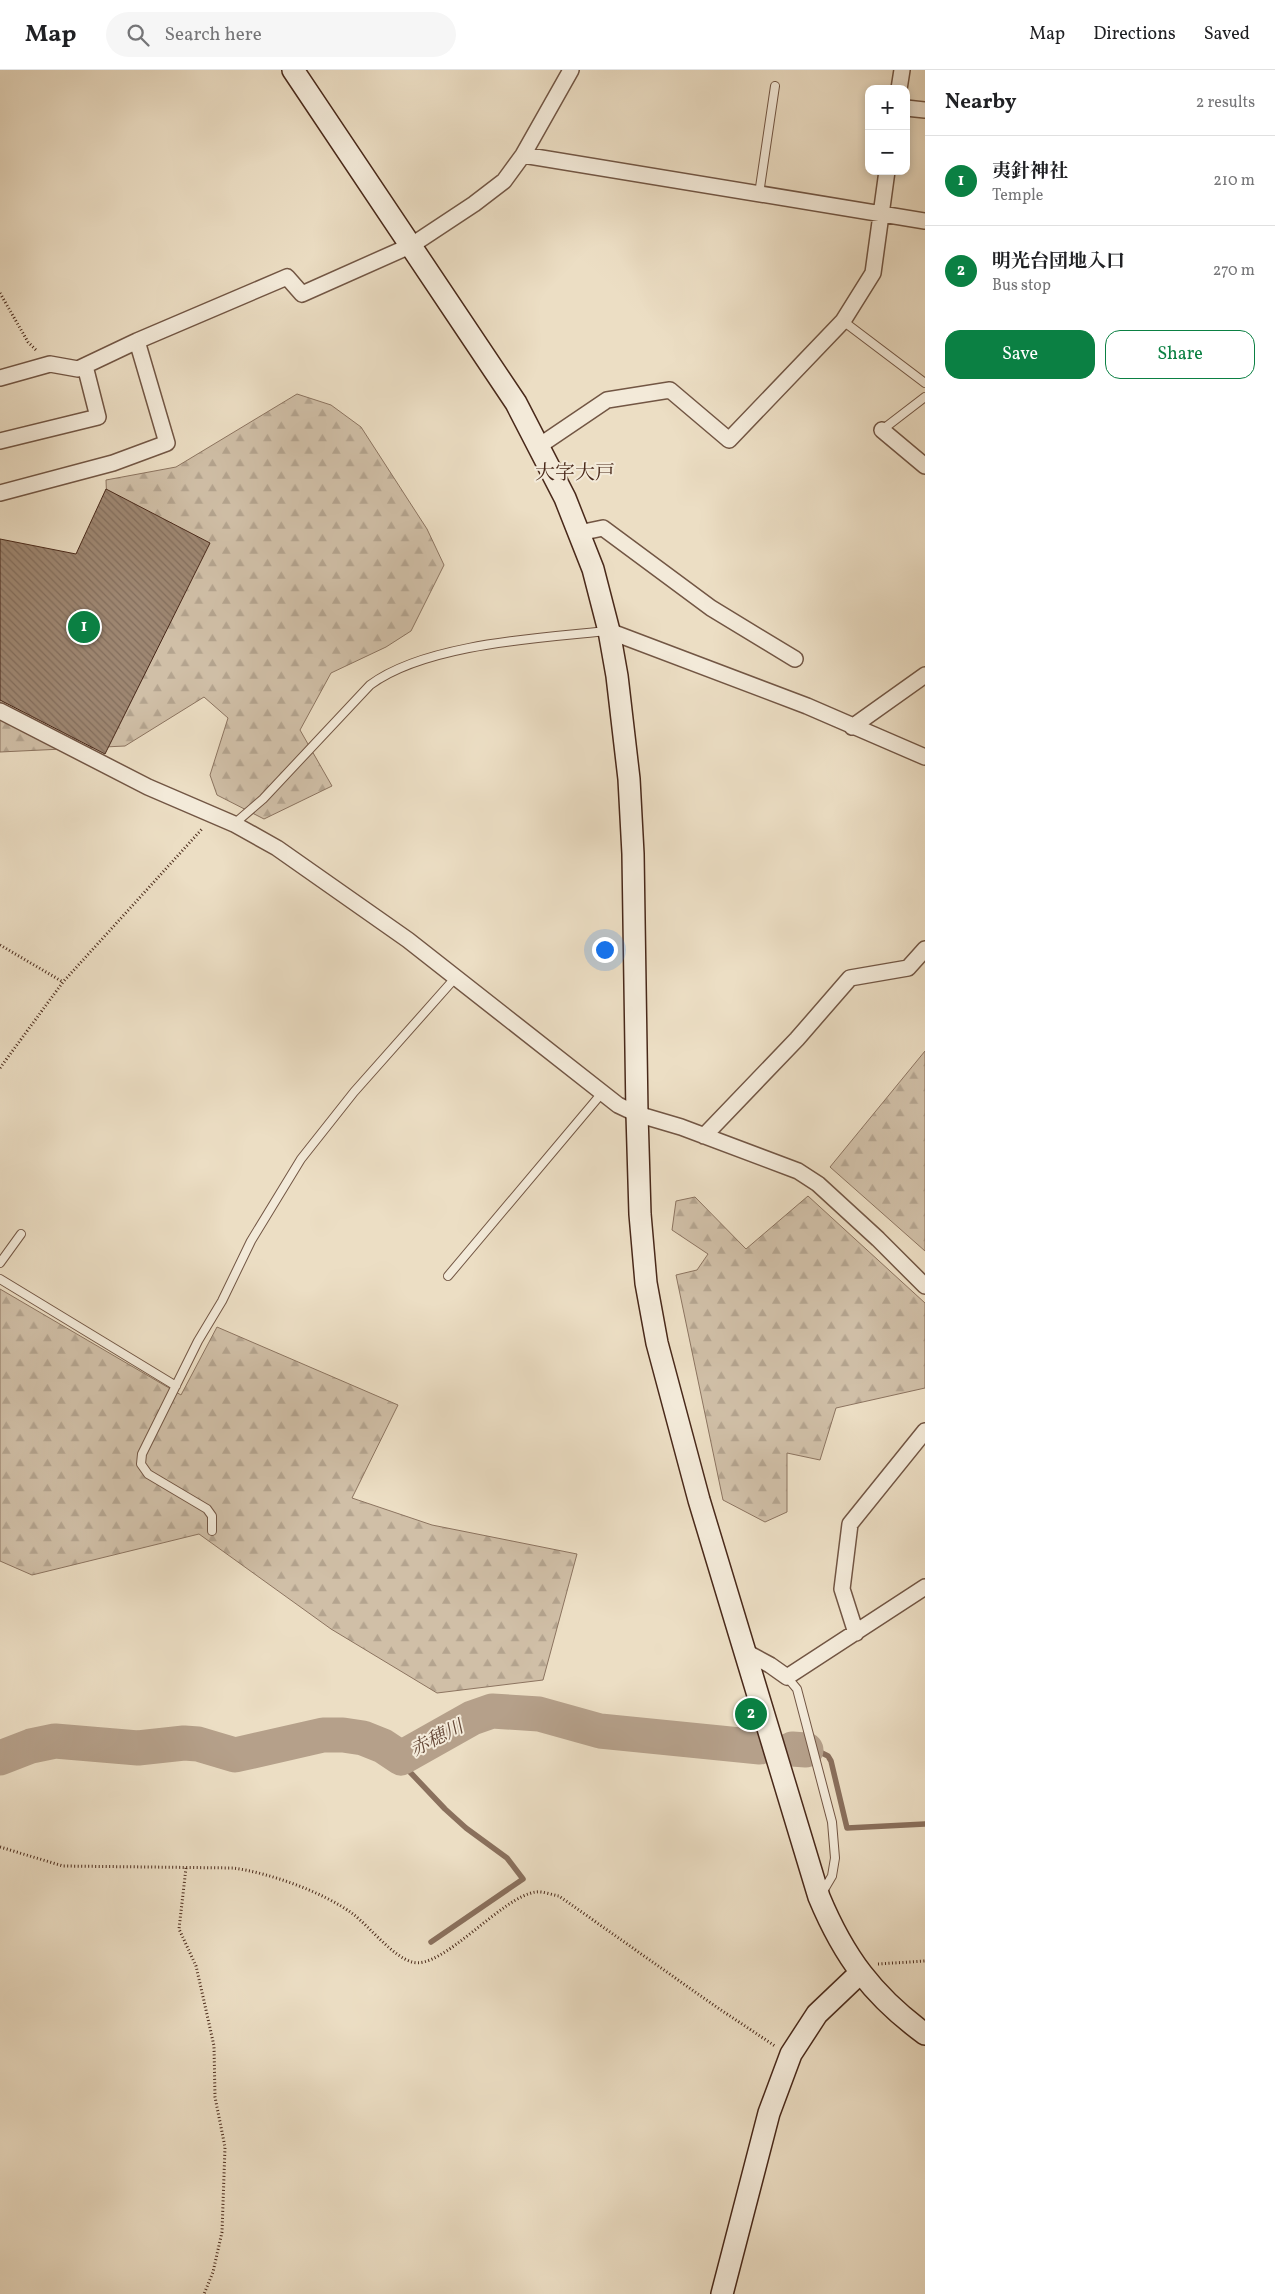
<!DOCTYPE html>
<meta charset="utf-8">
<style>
:root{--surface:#fff;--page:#f6f6f6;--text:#202124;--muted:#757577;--line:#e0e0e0;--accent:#0b8043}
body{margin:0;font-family:Vollkorn,"Noto Serif JP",serif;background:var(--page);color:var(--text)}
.controls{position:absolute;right:15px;top:15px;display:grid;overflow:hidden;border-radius:10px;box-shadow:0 2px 8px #0003}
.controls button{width:45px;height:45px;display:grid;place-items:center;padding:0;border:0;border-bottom:1px solid var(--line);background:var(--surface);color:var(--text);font:25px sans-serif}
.you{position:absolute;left:604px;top:879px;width:18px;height:18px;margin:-12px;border:4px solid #fff;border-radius:50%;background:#1a73e8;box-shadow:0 0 0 8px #1a73e833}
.badge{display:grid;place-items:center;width:32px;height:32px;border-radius:50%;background:var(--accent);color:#fff;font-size:16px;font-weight:700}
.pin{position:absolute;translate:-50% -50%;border:2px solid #fff;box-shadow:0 1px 5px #0006}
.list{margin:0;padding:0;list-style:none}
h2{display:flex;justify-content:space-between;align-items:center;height:65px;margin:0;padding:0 20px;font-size:21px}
h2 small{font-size:16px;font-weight:400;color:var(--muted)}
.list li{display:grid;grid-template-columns:32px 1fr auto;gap:15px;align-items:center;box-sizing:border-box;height:90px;padding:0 20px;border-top:1px solid var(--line)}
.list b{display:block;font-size:19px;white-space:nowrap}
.list p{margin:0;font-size:16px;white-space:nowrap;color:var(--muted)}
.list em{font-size:16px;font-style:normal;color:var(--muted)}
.actions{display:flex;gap:10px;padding:15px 20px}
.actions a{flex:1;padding:11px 0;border:1px solid var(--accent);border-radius:15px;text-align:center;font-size:18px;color:var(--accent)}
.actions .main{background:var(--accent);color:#fff}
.icon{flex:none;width:28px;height:28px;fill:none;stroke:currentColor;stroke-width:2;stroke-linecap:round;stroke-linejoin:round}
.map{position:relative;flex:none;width:925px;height:2224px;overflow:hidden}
header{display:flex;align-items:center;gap:30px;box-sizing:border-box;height:70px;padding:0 25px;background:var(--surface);border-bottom:1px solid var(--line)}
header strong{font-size:24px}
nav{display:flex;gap:28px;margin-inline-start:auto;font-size:18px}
.search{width:350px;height:45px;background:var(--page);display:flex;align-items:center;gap:12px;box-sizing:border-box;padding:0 18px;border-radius:28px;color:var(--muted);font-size:19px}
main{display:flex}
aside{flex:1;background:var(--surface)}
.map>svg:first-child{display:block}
.forest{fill:url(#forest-firs);stroke:#8c7460}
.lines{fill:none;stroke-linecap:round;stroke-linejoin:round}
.stream{stroke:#8a705d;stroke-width:5.5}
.river{stroke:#b5a08a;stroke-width:35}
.building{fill:url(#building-back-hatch);stroke:#49291a}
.lane-casing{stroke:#725644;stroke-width:10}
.street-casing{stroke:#725644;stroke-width:18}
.secondary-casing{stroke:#49291a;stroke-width:24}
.path{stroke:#49291a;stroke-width:3;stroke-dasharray:1 2.5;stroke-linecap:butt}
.lane{stroke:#f3ead9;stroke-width:8}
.street{stroke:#f3ead9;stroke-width:15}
.secondary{stroke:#f3ead9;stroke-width:21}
.labels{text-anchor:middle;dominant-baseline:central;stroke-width:4;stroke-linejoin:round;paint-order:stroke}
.water-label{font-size:19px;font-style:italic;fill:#644736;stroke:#f3ead9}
.quarter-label{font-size:20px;fill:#49291a;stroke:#f3ead9}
</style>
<header>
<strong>Map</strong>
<div class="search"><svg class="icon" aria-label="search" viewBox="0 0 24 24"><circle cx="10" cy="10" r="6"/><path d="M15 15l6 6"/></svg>Search here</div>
<nav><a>Map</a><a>Directions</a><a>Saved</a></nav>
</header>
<main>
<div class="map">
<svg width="925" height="2224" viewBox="0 0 925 2224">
<defs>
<pattern id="forest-firs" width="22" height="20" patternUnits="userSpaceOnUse" patternTransform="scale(1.25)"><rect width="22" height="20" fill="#d0bfa7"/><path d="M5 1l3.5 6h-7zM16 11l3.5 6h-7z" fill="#b4a48f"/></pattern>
<pattern id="building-back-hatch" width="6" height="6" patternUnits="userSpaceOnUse" patternTransform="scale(1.25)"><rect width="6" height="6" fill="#9e8772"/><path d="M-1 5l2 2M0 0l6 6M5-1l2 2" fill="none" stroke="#836e5d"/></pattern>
</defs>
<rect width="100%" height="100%" fill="#ecdec4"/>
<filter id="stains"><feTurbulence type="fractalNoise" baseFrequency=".004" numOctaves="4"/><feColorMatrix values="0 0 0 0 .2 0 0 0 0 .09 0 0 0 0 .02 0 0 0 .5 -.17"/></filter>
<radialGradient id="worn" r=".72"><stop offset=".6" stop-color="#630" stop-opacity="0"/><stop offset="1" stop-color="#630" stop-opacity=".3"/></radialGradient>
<path class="forest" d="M297 324 331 335 361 357 427 459 444 495 411 561 386 577 331 603 300 660 332 716 264 749 217 725 210 705 228 648 204 627 125 676 0 682V472L85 494 108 463 106 410 176 397Z
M925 981V1181L830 1097Z
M808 1126 925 1233V1318L836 1338 820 1390 787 1383V1442L765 1452 723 1430 676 1205 697 1200 708 1184 672 1160 676 1131 695 1127 746 1179Z
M0 1219 181 1325 217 1257 398 1335 352 1428 432 1455 577 1484 543 1610 437 1623 331 1559 199 1464 32 1505 0 1491Z"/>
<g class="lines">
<path class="stream" d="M822 1683 828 1686 831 1691 847 1758 925 1754
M401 1688 409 1701 445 1739 466 1758 507 1788 523 1809 431 1872"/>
<path class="river" d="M792 1679 806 1680
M0 1688 31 1676 55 1671 138 1678 184 1673 198 1674 235 1685 323 1665H343L363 1668 383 1676 401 1688 472 1648 492 1641 539 1644 600 1661 760 1677"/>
</g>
<path class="building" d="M106 419 210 473 105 684 0 630V469L76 484Z"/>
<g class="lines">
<g class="lane-casing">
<path id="lane" d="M759 124 775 16
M843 251 925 313
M882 360 925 327
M234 754 263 729 370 615C425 574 539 568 607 561
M0 1193 21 1164
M448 1206 602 1023
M0 1209 176 1316
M212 1461V1446L207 1439 148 1404 141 1394 142 1384 198 1271 222 1231 251 1171 301 1089 354 1022 456 907
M787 1607 797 1619 832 1752 835 1788 832 1806 822 1823"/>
</g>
<g class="street-casing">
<path id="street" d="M899 19 902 0
M906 38 925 40
M523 85 925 151
M0 308 50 294 78 299 137 271 287 207 302 224 412 175 474 134 504 111 523 85 571 0
M882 360 925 396
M0 371 98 347 85 296
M539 376 607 330 670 320 729 370 843 251 873 203 887 101
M0 423 113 393 167 373 137 271
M579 463 603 458 711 538 795 589
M609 561 807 636 925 687
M0 641 148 717 234 754 277 778 408 870 618 1035 637 1044 681 1057 798 1101 818 1114 878 1169 925 1216
M852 657 925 605
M704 1066 797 969 850 908 908 898 925 879
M856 1563 842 1519 850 1454 925 1361
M746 1582 770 1595 787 1607 925 1517"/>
</g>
<g class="secondary-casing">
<path id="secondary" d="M293 0 516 333 565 428 593 499 609 561 617 606 629 709 633 784 637 1044 640 1144 646 1213 657 1273 699 1430 819 1827C844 1887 873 1926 925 1964
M722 2224 769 2043 791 1984 817 1944 859 1904"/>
</g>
<path class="path" d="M0 223 28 272 37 281
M0 875 63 912
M0 998 63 912 202 759
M0 1777 63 1796 233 1798C270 1803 323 1822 353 1844 370 1857 392 1886 412 1892 442 1901 502 1826 536 1822 543 1821 552 1825 559 1826L715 1936 775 1976
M186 1798 179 1859 196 1896 204 1931 214 1976 215 2027 225 2077 222 2162 213 2202 204 2224
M878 1894 925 1891"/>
<use href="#lane" class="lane"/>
<use href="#street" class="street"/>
<use href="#secondary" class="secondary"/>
</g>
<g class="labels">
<g class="water-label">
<text transform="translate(437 1669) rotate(-27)">赤穂川</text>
</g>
<g class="quarter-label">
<text x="575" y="404">大字大戸</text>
</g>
</g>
<rect width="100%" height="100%" filter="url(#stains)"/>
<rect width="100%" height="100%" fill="url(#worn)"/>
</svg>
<div class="controls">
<button>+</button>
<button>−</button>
</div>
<div class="you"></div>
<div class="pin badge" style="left:84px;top:557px">1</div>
<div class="pin badge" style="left:751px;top:1644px">2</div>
</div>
<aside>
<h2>Nearby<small>2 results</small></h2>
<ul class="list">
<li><span class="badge">1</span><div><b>夷針神社</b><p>Temple</p></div><em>210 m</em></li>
<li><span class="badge">2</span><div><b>明光台団地入口</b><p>Bus stop</p></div><em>270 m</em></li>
</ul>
<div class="actions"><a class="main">Save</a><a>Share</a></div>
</aside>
</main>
